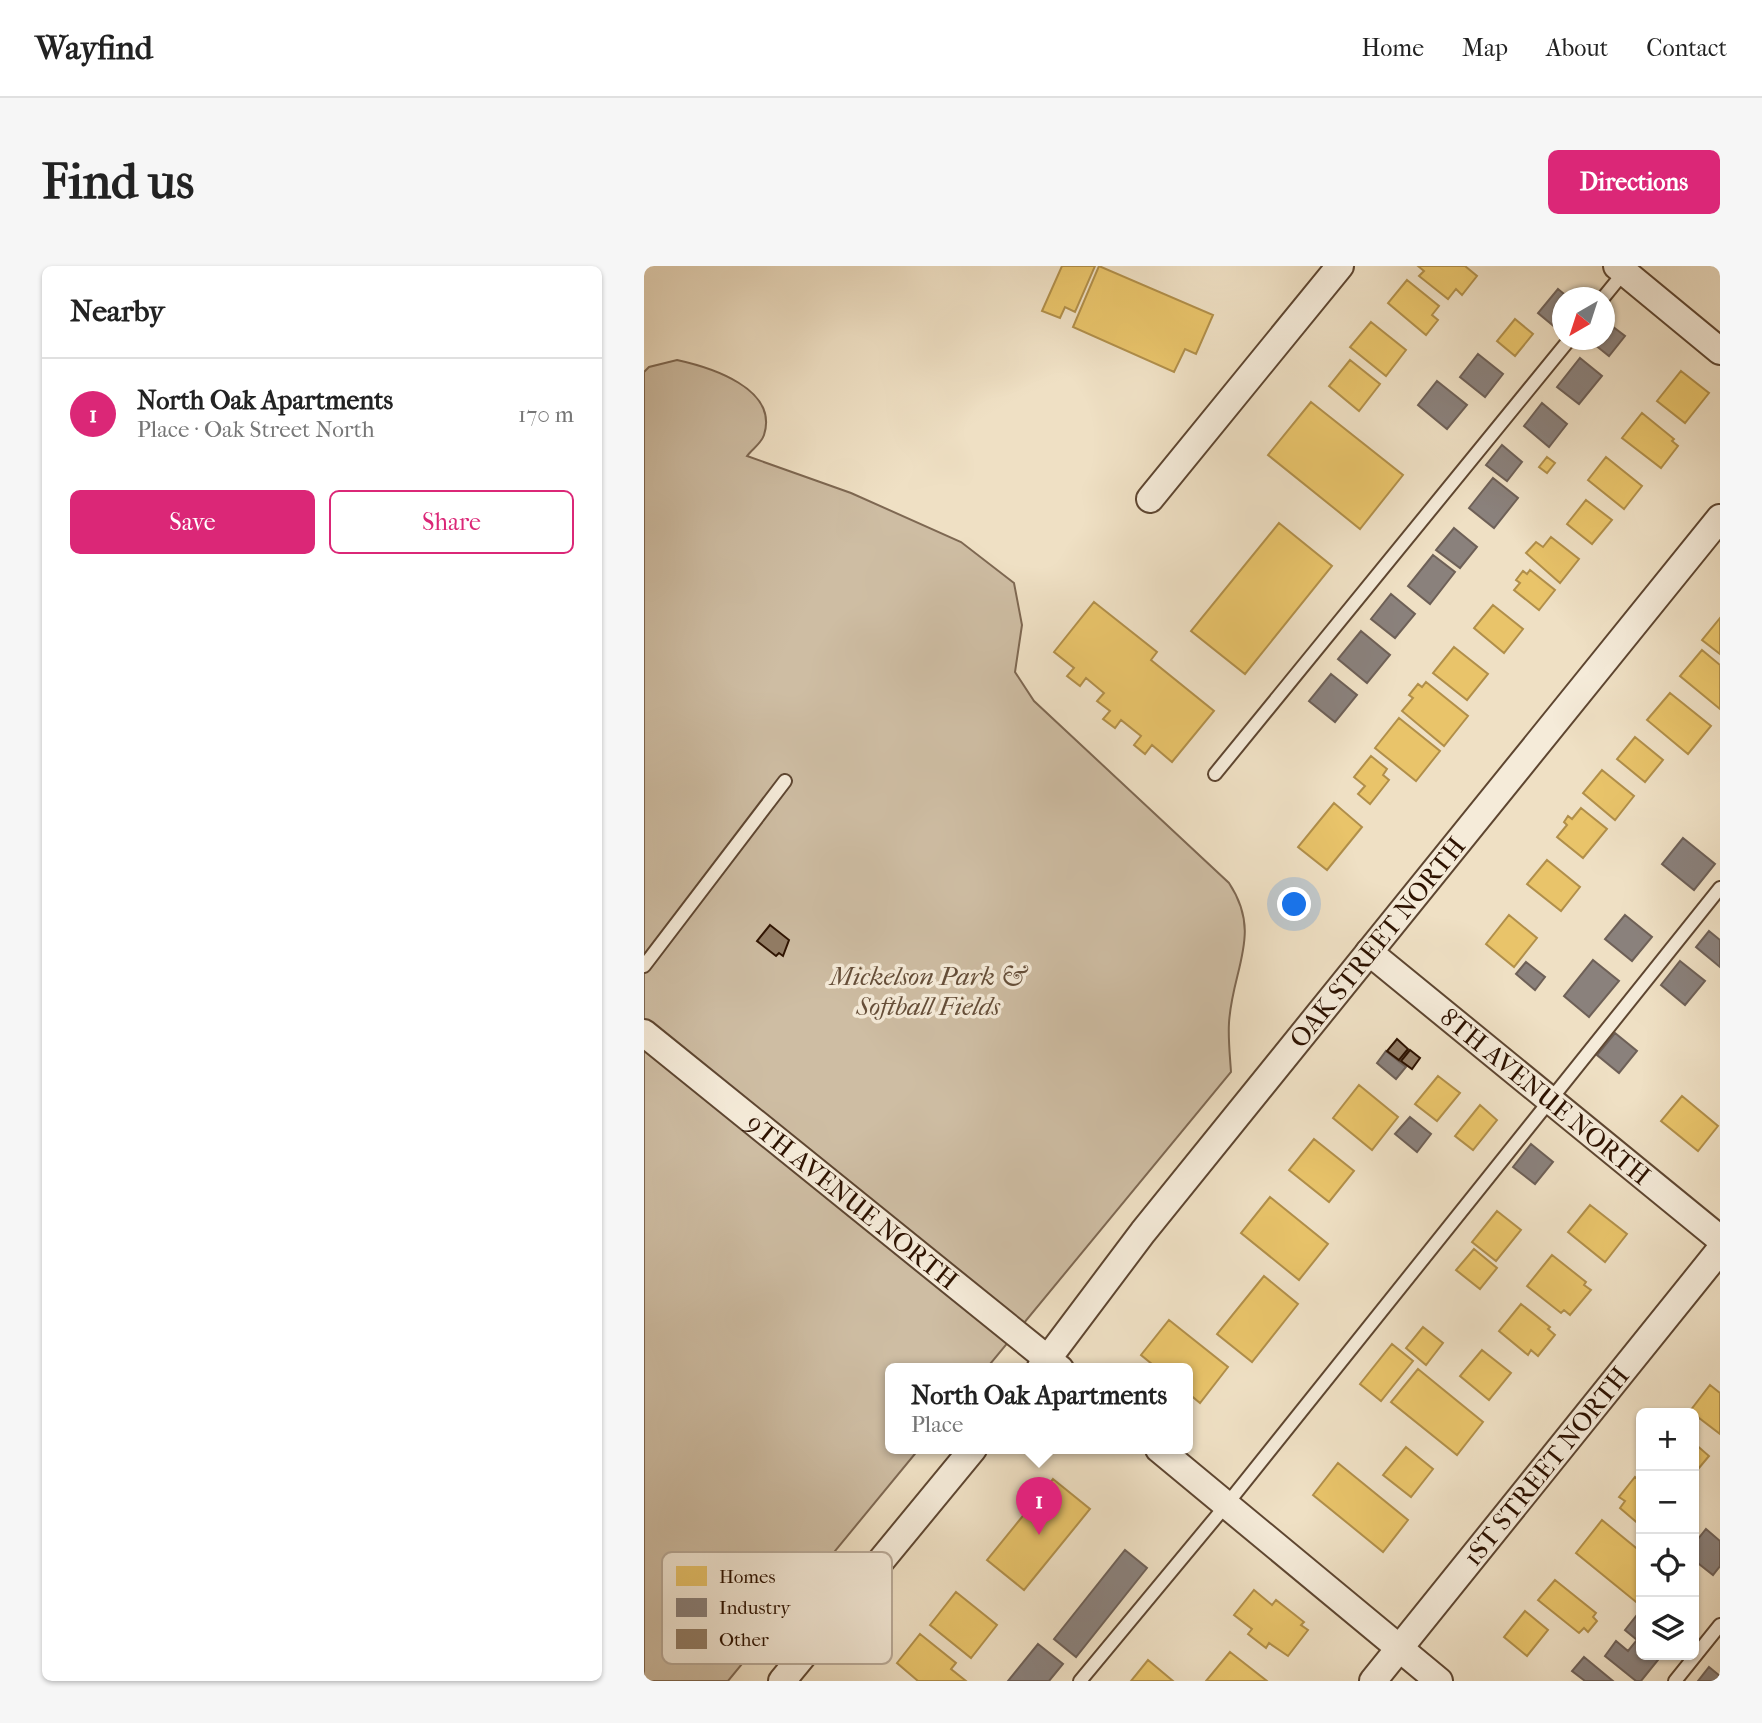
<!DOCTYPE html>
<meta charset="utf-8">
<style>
:root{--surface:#fff;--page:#f6f6f6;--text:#222;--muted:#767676;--line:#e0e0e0;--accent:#db2777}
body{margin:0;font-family:"IM FELL French Canon",serif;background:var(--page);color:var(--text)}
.controls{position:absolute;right:21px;bottom:21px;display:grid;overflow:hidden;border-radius:10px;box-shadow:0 2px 5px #0004}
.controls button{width:63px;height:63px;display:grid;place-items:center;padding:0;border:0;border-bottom:2px solid var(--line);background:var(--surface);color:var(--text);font:35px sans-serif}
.compass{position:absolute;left:908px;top:21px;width:63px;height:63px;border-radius:50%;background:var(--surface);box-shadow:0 2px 5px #0004;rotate:219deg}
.you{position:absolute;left:651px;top:639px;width:24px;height:24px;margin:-18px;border:5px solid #fff;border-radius:50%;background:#1a73e8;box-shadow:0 0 0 10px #1a73e833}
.badge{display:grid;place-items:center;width:46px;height:46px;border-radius:50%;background:var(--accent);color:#fff;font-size:23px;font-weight:700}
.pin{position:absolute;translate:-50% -58px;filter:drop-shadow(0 2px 4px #0008)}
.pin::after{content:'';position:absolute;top:37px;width:24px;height:21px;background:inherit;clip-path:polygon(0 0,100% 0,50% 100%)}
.popup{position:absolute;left:241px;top:1097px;width:308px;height:91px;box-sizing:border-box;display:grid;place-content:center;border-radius:10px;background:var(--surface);filter:drop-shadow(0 2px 5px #0005);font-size:23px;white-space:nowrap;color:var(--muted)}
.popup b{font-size:26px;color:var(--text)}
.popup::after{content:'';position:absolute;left:50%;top:100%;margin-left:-14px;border:14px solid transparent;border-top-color:var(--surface)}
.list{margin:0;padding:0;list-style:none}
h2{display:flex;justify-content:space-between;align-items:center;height:91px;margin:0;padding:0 28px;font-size:30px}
h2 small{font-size:23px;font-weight:400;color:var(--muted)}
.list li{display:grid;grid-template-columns:46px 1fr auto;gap:21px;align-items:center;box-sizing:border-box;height:112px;padding:0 28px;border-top:2px solid var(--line)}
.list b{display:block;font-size:26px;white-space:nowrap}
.list p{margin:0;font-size:23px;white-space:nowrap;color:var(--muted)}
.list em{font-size:23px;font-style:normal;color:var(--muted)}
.actions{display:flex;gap:14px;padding:21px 28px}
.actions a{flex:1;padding:16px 0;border:2px solid var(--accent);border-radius:10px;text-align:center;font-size:24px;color:var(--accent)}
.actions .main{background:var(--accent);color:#fff}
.icon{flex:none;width:38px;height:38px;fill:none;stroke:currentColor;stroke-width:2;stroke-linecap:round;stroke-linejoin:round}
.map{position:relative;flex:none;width:1076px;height:1415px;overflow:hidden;border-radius:10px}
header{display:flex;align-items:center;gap:42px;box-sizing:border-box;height:98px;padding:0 35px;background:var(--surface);border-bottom:2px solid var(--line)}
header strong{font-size:33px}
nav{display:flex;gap:38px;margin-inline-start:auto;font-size:24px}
.intro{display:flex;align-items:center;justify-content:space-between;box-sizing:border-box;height:168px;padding:0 42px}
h1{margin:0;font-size:49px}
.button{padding:18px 32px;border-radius:10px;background:var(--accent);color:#fff;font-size:24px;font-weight:700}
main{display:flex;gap:42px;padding:0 42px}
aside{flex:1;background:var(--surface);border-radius:10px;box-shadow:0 2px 5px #0004}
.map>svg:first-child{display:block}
.green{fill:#cebda3;stroke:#7e6852;stroke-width:2}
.homes{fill:#e9c46a;stroke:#b18f4a;stroke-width:2}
.industry{fill:#8a817c;stroke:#6e6057;stroke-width:2}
.building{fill:#927d66;stroke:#2d1200;stroke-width:2}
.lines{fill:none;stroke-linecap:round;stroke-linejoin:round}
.lane-casing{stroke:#5e4631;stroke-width:16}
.street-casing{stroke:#5e4631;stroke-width:30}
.lane{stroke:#f5ebd9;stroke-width:12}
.street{stroke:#f5ebd9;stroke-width:26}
.labels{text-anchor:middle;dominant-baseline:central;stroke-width:7;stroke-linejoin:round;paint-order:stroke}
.street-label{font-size:26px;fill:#2d1200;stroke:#f5ebd9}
.park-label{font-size:26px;font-style:italic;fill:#654e39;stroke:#f5ebd9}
.key{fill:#f5ebd9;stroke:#b9aa98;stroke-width:2}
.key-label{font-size:19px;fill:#2d1200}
</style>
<header>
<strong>Wayfind</strong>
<nav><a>Home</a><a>Map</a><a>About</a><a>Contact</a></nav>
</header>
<div class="intro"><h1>Find us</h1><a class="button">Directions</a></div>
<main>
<aside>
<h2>Nearby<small></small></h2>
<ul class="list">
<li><span class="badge">1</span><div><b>North Oak Apartments</b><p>Place · Oak Street North</p></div><em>170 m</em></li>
</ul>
<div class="actions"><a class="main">Save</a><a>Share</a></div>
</aside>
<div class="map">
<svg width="1076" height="1415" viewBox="0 0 1076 1415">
<rect width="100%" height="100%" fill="#efe0c4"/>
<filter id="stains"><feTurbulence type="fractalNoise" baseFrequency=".00286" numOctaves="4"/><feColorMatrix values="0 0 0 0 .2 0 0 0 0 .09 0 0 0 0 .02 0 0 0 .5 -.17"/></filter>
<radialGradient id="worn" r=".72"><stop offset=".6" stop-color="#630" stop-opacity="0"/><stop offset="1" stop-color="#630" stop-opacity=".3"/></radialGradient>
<path class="green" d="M33 94C65 101 135 122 120 169 117 178 108 183 103 190L207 227 317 276 370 317 378 359 371 406 390 435 585 617C619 668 588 703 585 757 584 773 586 790 587 806L342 1103H246V1183H275L84 1415H0V106L5 101Z"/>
<path class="homes" d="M418 0H451L431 46 421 41 416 52 398 45Z
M455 0 569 49 552 88 541 83 530 106 429 61Z
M774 0H821L833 10 818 29 812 23 804 33 775 10 780 5Z
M763 14 795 40 788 49 794 54 782 69 744 37Z
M871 53 889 68 871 90 853 75Z
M727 56 762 84 742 110 706 81Z
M706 94 736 118 715 145 685 120Z
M1037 105 1065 127 1041 157 1013 135Z
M667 136 759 209 716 263 624 189Z
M998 147 1030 173 1028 175 1034 180 1017 202 978 172Z
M903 191 911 197 903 207 895 201Z
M962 191 998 220 980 243 944 214Z
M942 234 968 254 948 278 923 258Z
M635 257 688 300 601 408 547 365Z
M907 271 935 293 916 317 882 287 892 276 899 281Z
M886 304 911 324 895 344 870 324 876 317 872 314 879 305 883 308Z
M450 336 513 386 507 394 570 445 528 496 508 479 501 488 490 479 497 470 477 454 471 462 459 453 466 445 453 435 460 427 442 412 436 420 423 410 430 402 410 386Z
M849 339 879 363 860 387 830 362Z
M1076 352V388L1058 374Z
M810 381 844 408 823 434 789 407Z
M1058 384 1076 399V443L1036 410Z
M782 416 824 450 800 480 758 445 769 432 765 429 774 418 778 421Z
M1026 427 1067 460 1044 488 1003 454Z
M755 452 796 485 772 515 731 482Z
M991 471 1019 494 1001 516 973 493Z
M727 490 743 503 739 509 745 514 726 538 714 528 721 520 710 511Z
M958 504 990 530 971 554 939 527Z
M690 537 718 561 683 604 654 581Z
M937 542 963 563 939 592 913 571 923 559 920 556 924 550 928 553Z
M903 594 936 621 917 645 883 618Z
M865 649 893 672 870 701 842 678Z
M794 810 816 827 793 855 771 838Z
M715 819 754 851 728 884 689 852Z
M1038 830 1074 860 1054 885 1017 855Z
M836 839 853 854 829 884 811 870Z
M670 873 710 905 685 936 645 904Z
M626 931 684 978 655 1014 597 967Z
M946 939 983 968 961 996 924 966Z
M853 945 877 964 852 995 828 976Z
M830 983 853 1002 836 1023 812 1004Z
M908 989 942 1016 940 1019 947 1024 926 1049 920 1044 917 1047 883 1020Z
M620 1010 654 1038 608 1096 573 1068Z
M877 1038 906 1061 904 1063 911 1069 894 1090 887 1084 884 1089 855 1065Z
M525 1054 584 1101 556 1137 544 1127V1103H514L497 1089Z
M779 1061 799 1077 782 1099 762 1082Z
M748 1078 769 1095 737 1135 716 1118Z
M838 1084 867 1107 845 1134 816 1110Z
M774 1103 839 1156 813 1189 747 1136Z
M1066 1119 1076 1127V1168L1046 1145Z
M1050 1177 1065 1190 1050 1208Z
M762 1181 789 1203 767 1231 739 1209Z
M694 1197 764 1254 739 1286 669 1229Z
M991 1211 997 1216V1260L976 1242 981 1235 975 1231Z
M409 1213 446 1243 380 1324 343 1294Z
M958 1254 997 1286V1340L932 1287Z
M911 1314 952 1347 949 1351 953 1355 944 1366 940 1362 935 1367 894 1334Z
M610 1324 628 1339 632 1334 660 1356 657 1359 664 1364 644 1390 625 1377 622 1382 604 1368 608 1363 590 1349Z
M312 1326 353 1359 327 1392 286 1359Z
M881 1345 904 1364 883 1390 860 1371Z
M276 1368 312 1397 307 1403 322 1415H274L253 1397Z
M586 1386 623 1415H562Z
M504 1394 529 1415H487Z"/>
<path class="industry" d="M914 23 925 32H918V53L912 62 894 47Z
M960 54 981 70 965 90 945 74H960Z
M834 88 859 108 841 131 816 111Z
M936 92 958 110 935 138 913 121Z
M793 115 823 139 803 163 774 139Z
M898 137 923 158 905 181 880 160Z
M858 179 878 196 863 215 842 199Z
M849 212 874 232 850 262 825 242Z
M810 262 833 281 816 302 792 284Z
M789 289 811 306 786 338 764 320Z
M747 328 771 348 751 372 727 353Z
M717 365 746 389 723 417 694 393Z
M687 408 713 429 691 456 665 435Z
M1039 572 1071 598 1050 624 1018 598Z
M981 649 1008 671 988 695 961 673Z
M1065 665 1076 674V701L1052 681Z
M949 694 975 715 945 751 920 730Z
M1036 695 1061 715 1041 739 1017 719Z
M882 696 901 711 891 724 872 708Z
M971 767 993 785 975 807 953 789Z
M742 785 762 801 752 813 733 797Z
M766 851 787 868 773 886 751 868Z
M887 878 909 896 891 918 869 901Z
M1062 1263 1076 1275V1300L1069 1309 1050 1294V1278Z
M481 1284 503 1302 432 1391 410 1373Z
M993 1349 997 1352V1389H1018L997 1415H992L961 1390 972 1375 984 1385 993 1374 981 1364Z
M394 1378 419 1398 405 1415H364Z
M940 1391 969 1415H941L928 1405Z
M1065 1401 1076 1410V1415H1054Z"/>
<path class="building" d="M126 659 145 674 139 690 135 687 132 690 113 675Z
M753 773 764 783 755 794 743 785Z
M766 784 776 792 768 803 757 795Z"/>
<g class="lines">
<g class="lane-casing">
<path id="lane" d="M959 32 981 5
M571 508 925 74
M0 700 141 515
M436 1415 583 1238 1076 622
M1031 1415 1076 1359"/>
</g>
<g class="street-casing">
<g id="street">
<path d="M973 0 1076 85"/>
<path d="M506 233 696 0"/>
<path id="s1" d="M725 686 1076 973"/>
<path id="s2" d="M0 767 416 1103"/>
<path id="s3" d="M396 1103 499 966 1076 252"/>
<path d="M515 1183 795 1415"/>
<path d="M138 1415 329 1183"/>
<path id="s4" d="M729 1415 1076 984"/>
</g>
</g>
<use href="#lane" class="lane"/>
<use href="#street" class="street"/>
</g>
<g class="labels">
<g class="street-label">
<text stroke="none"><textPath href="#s3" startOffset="544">OAK STREET NORTH</textPath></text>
<text stroke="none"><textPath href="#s1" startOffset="228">8TH AVENUE NORTH</textPath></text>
<text stroke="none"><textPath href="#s2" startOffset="268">9TH AVENUE NORTH</textPath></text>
<text stroke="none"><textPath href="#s4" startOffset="276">1ST STREET NORTH</textPath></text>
</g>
<g class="park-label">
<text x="284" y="710">Mickelson Park &amp;<tspan x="284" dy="30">Softball Fields</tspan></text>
</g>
</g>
<rect x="18" y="1286" width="230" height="112" rx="10" class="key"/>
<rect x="32" y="1300" width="31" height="20" fill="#e9c46a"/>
<rect x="32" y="1332" width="31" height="19" fill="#8a817c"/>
<rect x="32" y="1363" width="31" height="20" fill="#927d66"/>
<g class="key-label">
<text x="75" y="1317">Homes</text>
<text x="75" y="1348">Industry</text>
<text x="75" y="1380">Other</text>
</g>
<rect width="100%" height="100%" filter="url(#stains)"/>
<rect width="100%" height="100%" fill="url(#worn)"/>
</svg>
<div class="controls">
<button>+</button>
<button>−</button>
<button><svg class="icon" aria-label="locate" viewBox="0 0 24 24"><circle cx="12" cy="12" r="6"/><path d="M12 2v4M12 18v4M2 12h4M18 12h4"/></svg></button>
<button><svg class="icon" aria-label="layers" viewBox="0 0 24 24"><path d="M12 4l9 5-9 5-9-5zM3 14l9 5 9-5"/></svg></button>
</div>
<svg class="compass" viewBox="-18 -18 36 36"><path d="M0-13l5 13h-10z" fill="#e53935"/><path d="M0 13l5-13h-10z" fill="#767676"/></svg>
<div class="you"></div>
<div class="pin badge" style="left:395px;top:1269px">1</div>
<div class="popup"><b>North Oak Apartments</b>Place</div>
</div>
</main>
